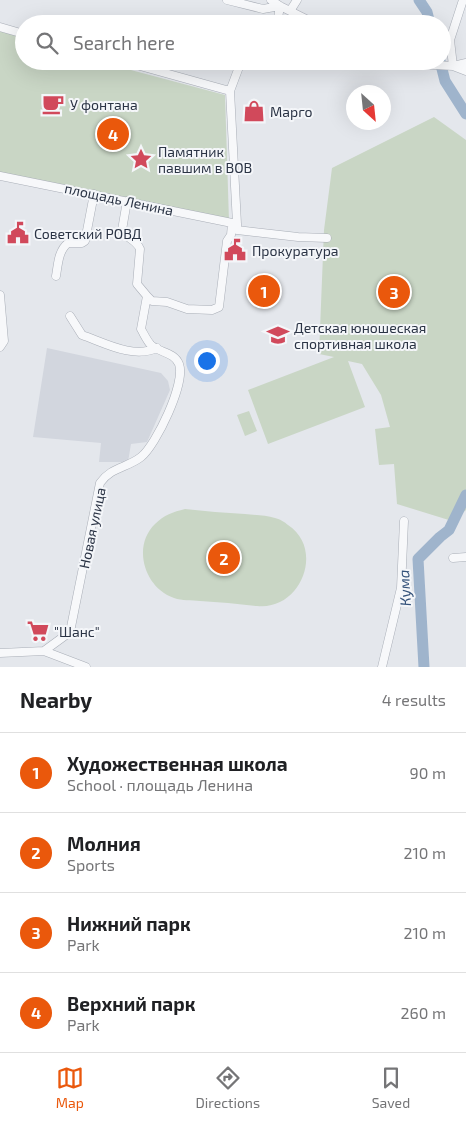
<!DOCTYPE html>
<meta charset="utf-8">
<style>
:root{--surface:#fff;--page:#f6f6f6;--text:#202124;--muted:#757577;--line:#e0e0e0;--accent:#ea580c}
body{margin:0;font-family:"Exo 2",sans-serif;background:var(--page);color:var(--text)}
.compass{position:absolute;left:346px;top:85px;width:45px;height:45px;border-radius:50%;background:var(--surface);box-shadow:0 5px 20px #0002;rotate:153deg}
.you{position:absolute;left:206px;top:360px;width:18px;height:18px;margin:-12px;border:4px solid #fff;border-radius:50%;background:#1a73e8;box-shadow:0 0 0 8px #1a73e833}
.badge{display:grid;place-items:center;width:32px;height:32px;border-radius:50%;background:var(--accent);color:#fff;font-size:16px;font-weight:700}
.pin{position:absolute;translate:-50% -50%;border:2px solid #fff;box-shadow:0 1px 5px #0006}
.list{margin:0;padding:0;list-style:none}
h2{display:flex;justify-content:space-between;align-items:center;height:65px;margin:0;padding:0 20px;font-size:21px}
h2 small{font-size:16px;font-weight:400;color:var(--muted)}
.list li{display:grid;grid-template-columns:32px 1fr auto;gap:15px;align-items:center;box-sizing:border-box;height:80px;padding:0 20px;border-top:1px solid var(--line)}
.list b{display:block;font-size:19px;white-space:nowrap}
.list p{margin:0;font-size:16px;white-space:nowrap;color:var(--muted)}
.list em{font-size:16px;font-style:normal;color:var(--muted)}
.icon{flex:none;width:28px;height:28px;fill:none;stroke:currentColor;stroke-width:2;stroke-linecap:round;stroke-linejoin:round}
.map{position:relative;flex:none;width:466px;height:667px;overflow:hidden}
.search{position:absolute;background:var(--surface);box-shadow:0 5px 20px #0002;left:15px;right:15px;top:15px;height:55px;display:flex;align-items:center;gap:12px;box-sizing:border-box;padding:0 18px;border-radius:28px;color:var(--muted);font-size:19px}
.sheet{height:385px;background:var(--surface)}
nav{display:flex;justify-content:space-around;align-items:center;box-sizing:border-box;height:70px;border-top:1px solid var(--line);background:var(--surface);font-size:14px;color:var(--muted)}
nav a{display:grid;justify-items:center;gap:2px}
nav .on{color:var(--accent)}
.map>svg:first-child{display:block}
.built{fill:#d2d6de}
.green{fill:#c9d6c5}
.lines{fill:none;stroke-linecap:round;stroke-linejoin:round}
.river{stroke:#9fb4cc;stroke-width:11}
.minor-casing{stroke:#a9aeb7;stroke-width:9}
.minor{stroke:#f7f8fa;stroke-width:8}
.labels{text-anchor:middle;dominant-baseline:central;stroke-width:4;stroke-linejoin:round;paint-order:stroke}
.poi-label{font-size:14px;fill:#2b3445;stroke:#f4f6f9;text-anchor:start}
.street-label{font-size:14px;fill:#2b3445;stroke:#f4f6f9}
.water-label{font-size:15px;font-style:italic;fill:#34527a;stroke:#f4f6f9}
</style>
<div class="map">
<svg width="466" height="667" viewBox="0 0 466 667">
<rect width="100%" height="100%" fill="#e4e7ec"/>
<path class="built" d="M47 348 161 373 168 381 170 390 147 442 131 444 128 462H99L101 443 33 437Z"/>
<path class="green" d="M0 31 24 37V61H97L225 95 229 221 0 174Z
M434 117 466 140V510L452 521 397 504 394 464 379 465 375 429 390 427 381 395 362 364 348 361 365 407 268 444 248 390 334 357 319 354 324 230 332 168Z
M249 411 257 431 245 436 237 415Z
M185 509C205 511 225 513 245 514 254 515 266 515 275 518 279 519 285 522 288 525 325 549 301 611 257 606 238 604 219 602 200 601 192 600 182 601 174 598 144 588 132 546 155 524 164 515 173 512 185 509Z"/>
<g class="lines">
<path class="river" d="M419 0 427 12 430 24
M440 61 445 81 466 114
M424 667 418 559 440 537 449 530 466 495"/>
<g class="minor-casing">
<path id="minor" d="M227 0 263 9 280 6
M271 0 280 6 316 24
M290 11 297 0
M277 24 280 6
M0 27 24 34
M122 61 230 91
M394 61 398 63 453 66 466 63
M453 66 450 40 463 0
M453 66 466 71
M0 176 237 224V230L298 237 327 238
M237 224 230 91 239 67 244 61
M56 276C58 265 58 251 68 243H82L85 241 94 194
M0 295 4 341 0 347
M147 296 152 301 167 302 187 309 212 310 219 307 227 241 231 235 232 223
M70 316 82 335C105 343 133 359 157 348
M453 558 466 557
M0 653 44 651
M86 667 44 651 70 632 100 483C111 467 127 468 141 457 156 445 186 383 179 364 174 352 160 353 151 345 147 341 144 334 141 329L147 296 137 284 140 249C136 239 126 239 122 230L127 201
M382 667 401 588 404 521"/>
</g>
<use href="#minor" class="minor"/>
</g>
<defs>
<g id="cafe-bare" transform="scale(1.725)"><path d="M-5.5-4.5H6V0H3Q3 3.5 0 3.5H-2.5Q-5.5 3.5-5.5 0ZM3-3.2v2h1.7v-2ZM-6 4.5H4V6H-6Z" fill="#d1495b" stroke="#f4f6f9" stroke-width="2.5" paint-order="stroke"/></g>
<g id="shop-bare" transform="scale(1.725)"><path d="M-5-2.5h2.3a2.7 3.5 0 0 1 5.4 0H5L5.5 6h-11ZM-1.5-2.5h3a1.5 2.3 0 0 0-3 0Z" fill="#d1495b" stroke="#f4f6f9" stroke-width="2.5" paint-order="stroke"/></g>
<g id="sight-bare" transform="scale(1.725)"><path d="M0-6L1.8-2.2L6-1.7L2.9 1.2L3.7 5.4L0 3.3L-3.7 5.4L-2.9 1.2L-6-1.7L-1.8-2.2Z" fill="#d1495b" stroke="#f4f6f9" stroke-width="2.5" paint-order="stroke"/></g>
<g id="civic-bare" transform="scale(1.725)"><path d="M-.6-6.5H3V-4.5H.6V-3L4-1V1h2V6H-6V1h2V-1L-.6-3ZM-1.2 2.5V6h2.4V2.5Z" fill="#d1495b" stroke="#f4f6f9" stroke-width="2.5" paint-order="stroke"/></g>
<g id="school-bare" transform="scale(1.725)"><path d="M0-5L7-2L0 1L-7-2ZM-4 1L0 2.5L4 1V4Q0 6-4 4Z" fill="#d1495b" stroke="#f4f6f9" stroke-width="2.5" paint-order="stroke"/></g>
<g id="supermarket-bare" transform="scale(1.725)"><path d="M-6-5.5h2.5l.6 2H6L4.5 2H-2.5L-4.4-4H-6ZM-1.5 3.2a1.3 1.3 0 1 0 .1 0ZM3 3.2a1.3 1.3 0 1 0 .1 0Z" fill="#d1495b" stroke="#f4f6f9" stroke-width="2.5" paint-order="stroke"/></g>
</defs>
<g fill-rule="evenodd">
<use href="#cafe-bare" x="53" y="104"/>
<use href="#shop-bare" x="254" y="111"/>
<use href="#sight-bare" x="141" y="159"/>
<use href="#civic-bare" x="18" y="233"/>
<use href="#civic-bare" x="235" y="250"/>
<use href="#school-bare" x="278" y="335"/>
<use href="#supermarket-bare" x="38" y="631"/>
</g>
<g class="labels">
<g class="poi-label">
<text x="70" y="104">У фонтана</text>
<text x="270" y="111">Марго</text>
<text x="158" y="151">Памятник<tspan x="158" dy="16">павшим в ВОВ</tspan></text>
<text x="34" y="233">Советский РОВД</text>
<text x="252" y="250">Прокуратура</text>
<text x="294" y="327">Детская юношеская<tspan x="294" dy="16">спортивная школа</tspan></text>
<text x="54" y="631">"Шанс"</text>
</g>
<g class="street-label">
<text transform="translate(119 199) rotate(12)">площадь Ленина</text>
<text transform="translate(92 528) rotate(-78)">Новая улица</text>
</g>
<g class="water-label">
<text transform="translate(404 588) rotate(-93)">Кума</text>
</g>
</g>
</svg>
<svg class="compass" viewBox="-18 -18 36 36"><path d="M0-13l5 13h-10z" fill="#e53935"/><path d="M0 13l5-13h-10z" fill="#757577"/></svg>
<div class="you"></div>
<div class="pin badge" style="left:264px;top:291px">1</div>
<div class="pin badge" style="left:224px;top:558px">2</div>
<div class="pin badge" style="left:394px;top:292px">3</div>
<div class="pin badge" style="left:113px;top:134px">4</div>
<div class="search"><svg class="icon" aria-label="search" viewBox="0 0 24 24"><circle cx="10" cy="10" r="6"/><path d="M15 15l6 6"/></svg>Search here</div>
</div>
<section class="sheet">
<h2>Nearby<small>4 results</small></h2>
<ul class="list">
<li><span class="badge">1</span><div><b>Художественная школа</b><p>School · площадь Ленина</p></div><em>90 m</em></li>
<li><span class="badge">2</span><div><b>Молния</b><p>Sports</p></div><em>210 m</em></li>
<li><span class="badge">3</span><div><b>Нижний парк</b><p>Park</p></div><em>210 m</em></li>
<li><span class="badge">4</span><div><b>Верхний парк</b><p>Park</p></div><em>260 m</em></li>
</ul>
</section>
<nav>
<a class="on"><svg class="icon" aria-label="map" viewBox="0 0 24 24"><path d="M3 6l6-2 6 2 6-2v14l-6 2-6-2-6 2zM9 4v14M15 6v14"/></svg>Map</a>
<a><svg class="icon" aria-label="directions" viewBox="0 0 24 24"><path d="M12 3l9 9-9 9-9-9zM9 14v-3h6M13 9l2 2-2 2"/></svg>Directions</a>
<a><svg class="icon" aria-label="saved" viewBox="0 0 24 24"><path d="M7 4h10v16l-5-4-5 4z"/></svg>Saved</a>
</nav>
